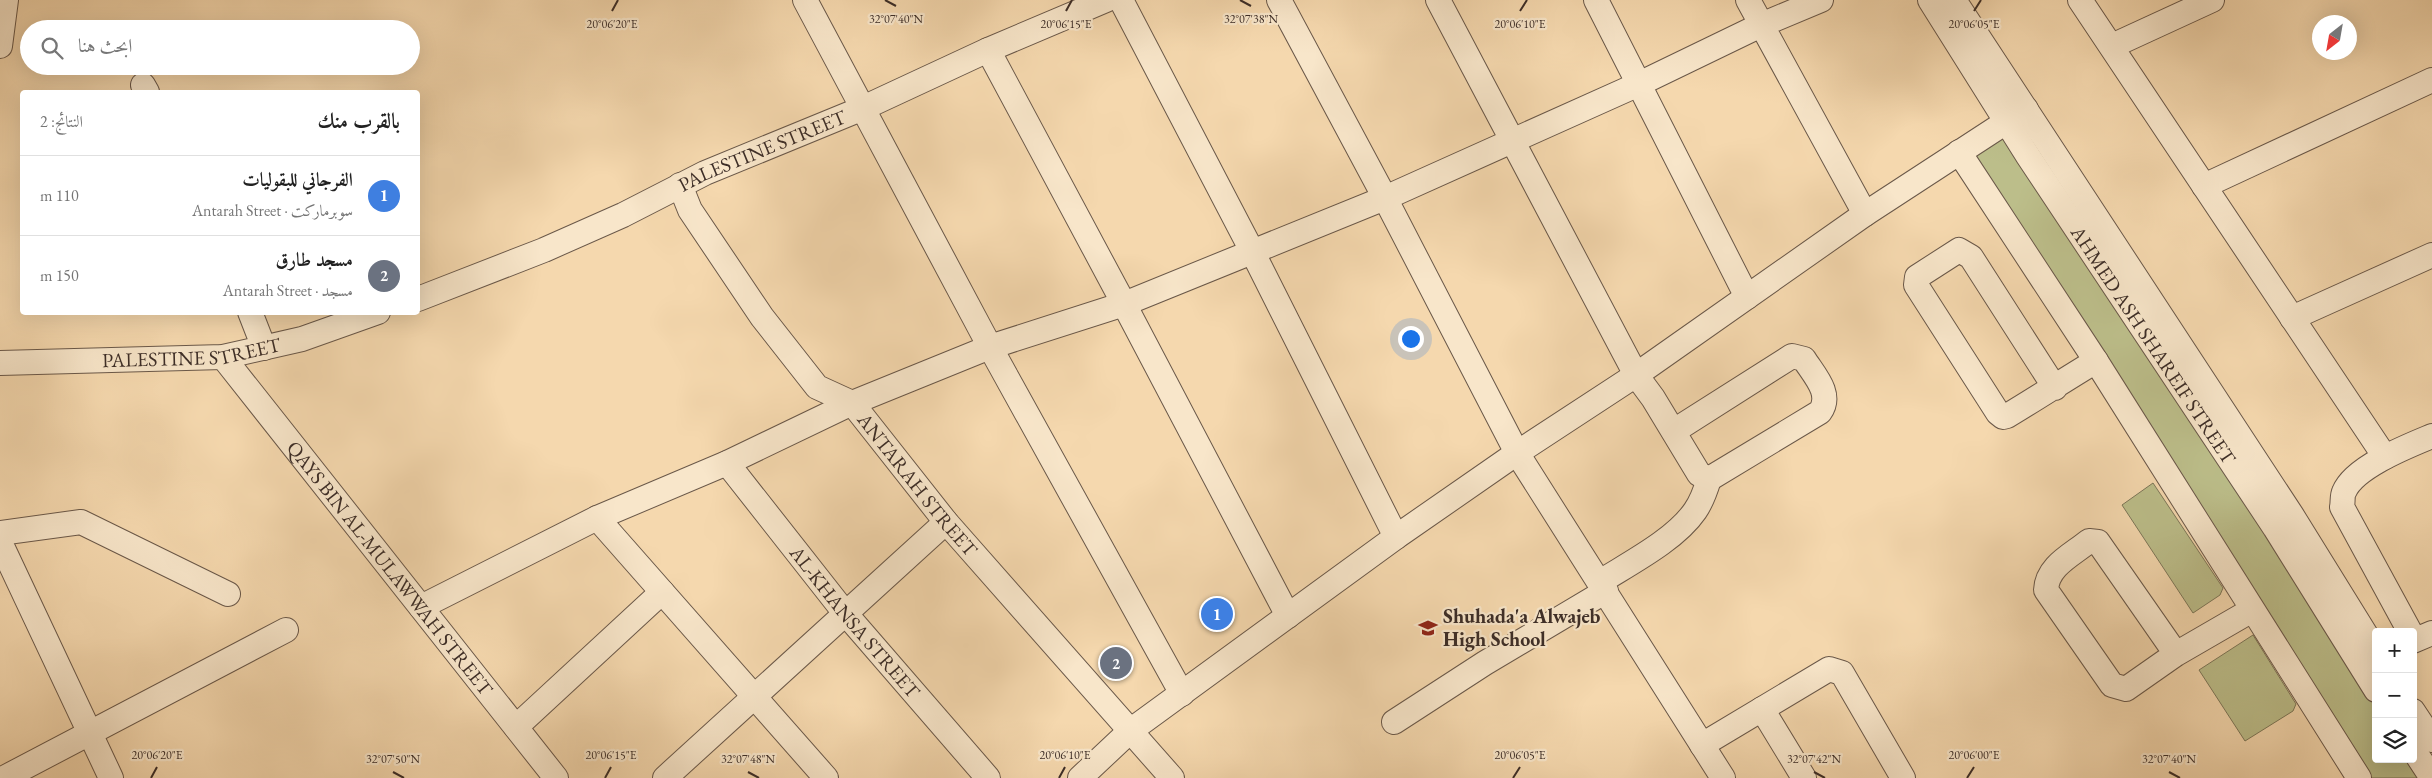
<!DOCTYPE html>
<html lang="ar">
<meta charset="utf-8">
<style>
:root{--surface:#fff;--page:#f6f6f6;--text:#222;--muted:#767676;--line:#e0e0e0;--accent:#8f2418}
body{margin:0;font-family:"EB Garamond",Amiri,serif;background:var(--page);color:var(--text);direction:rtl}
.controls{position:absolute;right:15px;bottom:15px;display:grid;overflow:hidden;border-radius:5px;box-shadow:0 5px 20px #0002}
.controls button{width:45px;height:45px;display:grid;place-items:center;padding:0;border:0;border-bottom:1px solid var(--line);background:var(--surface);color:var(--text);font:25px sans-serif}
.compass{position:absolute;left:2312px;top:15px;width:45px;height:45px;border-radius:50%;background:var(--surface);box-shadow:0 5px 20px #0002;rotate:211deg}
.you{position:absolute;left:1410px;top:338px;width:18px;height:18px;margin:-12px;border:4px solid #fff;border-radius:50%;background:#1a73e8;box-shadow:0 0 0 8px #1a73e833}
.badge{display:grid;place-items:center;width:32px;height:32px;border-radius:50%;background:var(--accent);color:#fff;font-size:16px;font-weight:700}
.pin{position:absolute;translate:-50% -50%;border:2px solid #fff;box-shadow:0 1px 5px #0006}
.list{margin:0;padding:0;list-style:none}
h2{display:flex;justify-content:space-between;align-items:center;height:65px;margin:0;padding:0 20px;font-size:21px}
h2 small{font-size:16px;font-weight:400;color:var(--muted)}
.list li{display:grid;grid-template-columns:32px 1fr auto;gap:15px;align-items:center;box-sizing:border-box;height:80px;padding:0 20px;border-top:1px solid var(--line)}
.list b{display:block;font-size:19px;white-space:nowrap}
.list p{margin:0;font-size:16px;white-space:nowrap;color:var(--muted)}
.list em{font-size:16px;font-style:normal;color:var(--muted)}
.icon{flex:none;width:28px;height:28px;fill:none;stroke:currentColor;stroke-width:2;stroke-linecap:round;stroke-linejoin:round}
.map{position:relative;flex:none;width:2432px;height:778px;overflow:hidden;direction:ltr}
.search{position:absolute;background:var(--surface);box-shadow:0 5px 20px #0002;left:20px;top:20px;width:400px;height:55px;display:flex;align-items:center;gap:12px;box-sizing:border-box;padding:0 18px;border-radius:28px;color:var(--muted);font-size:19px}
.panel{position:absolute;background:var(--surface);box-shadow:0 5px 20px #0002;left:20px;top:90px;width:400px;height:225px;border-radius:5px;direction:rtl}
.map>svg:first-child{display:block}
.green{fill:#bcbe8a;stroke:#7c7658}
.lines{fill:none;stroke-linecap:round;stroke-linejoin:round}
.minor-casing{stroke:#6a5849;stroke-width:26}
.minor{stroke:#f8e6ca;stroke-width:24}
.ticks{fill:none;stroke:#3c2d27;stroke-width:2}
.labels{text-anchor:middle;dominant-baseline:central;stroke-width:4.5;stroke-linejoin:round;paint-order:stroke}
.street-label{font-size:20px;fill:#3c2d27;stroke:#f8e6ca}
.poi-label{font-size:20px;font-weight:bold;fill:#3c2d27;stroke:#f8e6ca;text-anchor:start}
.ticks-label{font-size:12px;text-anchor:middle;fill:#3c2d27;stroke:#f8e6ca;stroke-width:4.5;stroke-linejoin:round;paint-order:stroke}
</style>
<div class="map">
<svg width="2432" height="778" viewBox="0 0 2432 778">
<rect width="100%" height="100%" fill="#f5d8ae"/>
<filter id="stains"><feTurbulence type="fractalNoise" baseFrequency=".004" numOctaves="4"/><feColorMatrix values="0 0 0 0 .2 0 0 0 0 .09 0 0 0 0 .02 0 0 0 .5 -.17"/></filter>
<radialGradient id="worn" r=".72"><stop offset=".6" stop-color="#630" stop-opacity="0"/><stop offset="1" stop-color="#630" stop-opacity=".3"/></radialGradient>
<path class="green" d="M2007 121 2376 690V759H2413L2432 778H2359L1959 152Z
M2153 483 2223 588 2220 595 2193 613 2122 505Z
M2253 635 2296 704 2293 711 2245 741 2199 670Z"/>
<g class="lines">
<g class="minor-casing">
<g id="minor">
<path d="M805 0 990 347 1182 694"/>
<path d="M1121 0 1252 251 1396 537"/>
<path d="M1279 0 1385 198 1517 453 1723 778"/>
<path d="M1438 0 1636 375 1653 398 1699 474 1709 479 1820 412C1833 394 1814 375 1804 359L1792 356 1674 431"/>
<path d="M1596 0 1747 297"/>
<path d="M1748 0 1865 214"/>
<path id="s1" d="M1930 0 2028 156 2275 528 2376 690"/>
<path d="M1954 0 2293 517 2376 651"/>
<path d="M2080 0 2385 457"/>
<path d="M0 46 6 0"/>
<path d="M2112 46 2212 0"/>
<path d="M988 50 1124 304 1288 616"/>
<path d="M143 85 147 92"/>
<path d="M1959 152 2096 361 2359 778"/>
<path id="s2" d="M680 185 690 210 762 317 817 387 852 403 946 522 1172 778"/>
<path d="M2204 186 2432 80"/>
<path id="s3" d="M418 299 544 250 623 215 705 173 861 109 988 50 1106 0"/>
<path d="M250 312 264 348"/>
<path d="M2292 318 2432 255"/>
<path id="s4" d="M223 357 556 778"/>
<path id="s5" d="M0 363 223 357 302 339 378 312"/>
<path d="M2055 388 1971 257 1959 250 1917 277 1916 285 1998 413 2003 417 2007 416C2037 398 2066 379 2096 361"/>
<path id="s6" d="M727 463 845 613 988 778"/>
<path d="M597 518 826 778"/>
<path d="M0 533 81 522 228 594"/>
<path d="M0 542 111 778"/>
<path d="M1600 582C1630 563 1675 540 1695 511 1702 501 1706 489 1709 479"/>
<path d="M421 607 597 518 727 463 852 403 990 347 1124 304 1385 198 1639 84 1761 25 1821 0"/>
<path d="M2410 632 2342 507C2343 503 2342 496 2344 492 2354 467 2408 446 2432 436"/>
<path d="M2413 641 2432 633"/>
<path d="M2176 654 2098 542 2089 541C2072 555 2047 566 2046 590L2112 685 2126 689 2176 654 2252 610"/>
<path d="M1762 709 1804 778"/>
<path d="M2413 711 2432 740"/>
<path d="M1394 722 1485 663 1606 591"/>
<path d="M516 727 662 592"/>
<path d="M1702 745 1829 669 1842 673 1903 778"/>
<path d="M2413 749 2432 778"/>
<path d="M4 778 286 630"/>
<path d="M665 778 946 522"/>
<path d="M1080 778 1130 731 1396 537 1517 453 1636 375 1865 214 2026 109"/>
</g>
</g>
<use href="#minor" class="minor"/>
</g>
<path class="ticks" d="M885 0 896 6M1240 0 1251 6M612 11 618 0M1066 11 1072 0M1520 11 1527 0M1974 11 1981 0M393 772 404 778M748 772 759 778M1814 772 1825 778M2169 772 2180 778M151 778 157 767M605 778 611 767M1059 778 1065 767M1513 778 1520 767M1967 778 1974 767"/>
<defs>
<g id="school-bare" transform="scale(1.5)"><path d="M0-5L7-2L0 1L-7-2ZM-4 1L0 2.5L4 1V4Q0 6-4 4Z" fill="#8f2418" stroke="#f8e6ca" stroke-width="2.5" paint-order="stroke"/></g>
</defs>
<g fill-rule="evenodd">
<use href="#school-bare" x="1428" y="628"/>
</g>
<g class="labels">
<g class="street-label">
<text stroke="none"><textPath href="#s3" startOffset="375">PALESTINE STREET</textPath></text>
<text stroke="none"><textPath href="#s1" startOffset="411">AHMED ASH SHAREIF STREET</textPath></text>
<text stroke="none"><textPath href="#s5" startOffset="192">PALESTINE STREET</textPath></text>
<text stroke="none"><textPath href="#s2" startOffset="388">ANTARAH STREET</textPath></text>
<text stroke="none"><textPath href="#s4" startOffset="269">QAYS BIN AL-MULAWWAH STREET</textPath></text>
<text stroke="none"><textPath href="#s6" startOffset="204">AL-KHANSA STREET</textPath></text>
</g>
<g class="poi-label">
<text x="1443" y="616">Shuhada'a Alwajeb<tspan x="1443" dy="23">High School</tspan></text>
</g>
</g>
<g class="ticks-label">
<text x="1251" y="23">32°07'38"N</text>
<text x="896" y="23">32°07'40"N</text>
<text x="612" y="28">20°06'20"E</text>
<text x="1066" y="28">20°06'15"E</text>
<text x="1520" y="28">20°06'10"E</text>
<text x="1974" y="28">20°06'05"E</text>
<text x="157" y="759">20°06'20"E</text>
<text x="611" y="759">20°06'15"E</text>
<text x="1065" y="759">20°06'10"E</text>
<text x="1520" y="759">20°06'05"E</text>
<text x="1974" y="759">20°06'00"E</text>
<text x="393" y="763">32°07'50"N</text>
<text x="748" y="763">32°07'48"N</text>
<text x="1814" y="763">32°07'42"N</text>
<text x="2169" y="763">32°07'40"N</text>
</g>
<rect width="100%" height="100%" filter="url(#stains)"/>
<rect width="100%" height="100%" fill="url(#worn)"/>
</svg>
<div class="controls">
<button>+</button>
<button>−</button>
<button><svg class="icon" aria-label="layers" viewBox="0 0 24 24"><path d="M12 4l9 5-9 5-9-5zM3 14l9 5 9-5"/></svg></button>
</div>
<svg class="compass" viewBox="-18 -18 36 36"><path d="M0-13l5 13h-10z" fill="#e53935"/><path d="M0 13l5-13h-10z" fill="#767676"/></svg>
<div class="you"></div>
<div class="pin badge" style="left:1217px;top:614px;background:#3f7fe0">1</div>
<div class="pin badge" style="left:1116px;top:663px;background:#6b7280">2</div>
<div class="search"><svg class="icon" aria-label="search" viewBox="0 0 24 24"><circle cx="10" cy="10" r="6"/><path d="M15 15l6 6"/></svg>ابحث هنا</div>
<section class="panel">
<h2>بالقرب منك<small>النتائج: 2</small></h2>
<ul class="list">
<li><span class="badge" style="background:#3f7fe0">1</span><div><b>الفرجاني للبقوليات</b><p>سوبرماركت · Antarah Street</p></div><em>110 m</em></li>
<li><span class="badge" style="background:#6b7280">2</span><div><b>مسجد طارق</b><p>مسجد · Antarah Street</p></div><em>150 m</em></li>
</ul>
</section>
</div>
